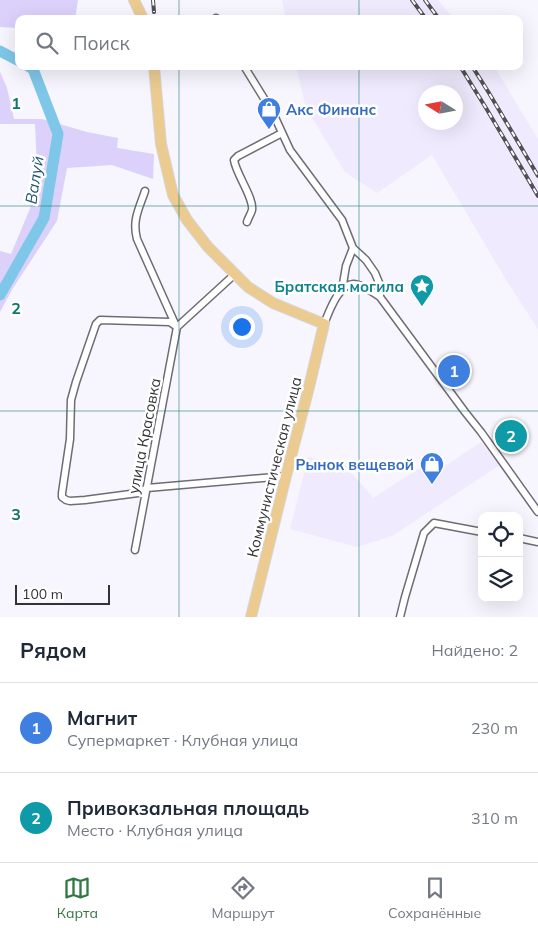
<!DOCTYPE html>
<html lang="ru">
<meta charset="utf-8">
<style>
:root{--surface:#fff;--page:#f6f6f7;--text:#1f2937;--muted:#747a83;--line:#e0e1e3;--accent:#327844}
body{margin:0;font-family:Mulish,sans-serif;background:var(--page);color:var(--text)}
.controls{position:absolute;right:15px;bottom:15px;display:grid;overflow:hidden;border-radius:10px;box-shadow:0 5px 20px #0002}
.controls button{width:45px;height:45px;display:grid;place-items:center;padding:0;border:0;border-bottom:1px solid var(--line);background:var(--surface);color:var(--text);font:25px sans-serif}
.compass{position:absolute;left:418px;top:85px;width:45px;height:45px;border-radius:50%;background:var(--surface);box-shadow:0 5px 20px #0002;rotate:281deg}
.scale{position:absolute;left:15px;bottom:12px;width:95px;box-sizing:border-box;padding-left:5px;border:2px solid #333236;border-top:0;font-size:14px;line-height:18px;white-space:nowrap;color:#333236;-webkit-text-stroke:4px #fff;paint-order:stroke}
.you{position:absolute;left:241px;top:326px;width:18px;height:18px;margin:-12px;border:4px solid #fff;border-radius:50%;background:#1a73e8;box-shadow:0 0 0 8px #1a73e833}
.badge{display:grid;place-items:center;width:32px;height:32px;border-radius:50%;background:var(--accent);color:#fff;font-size:16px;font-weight:700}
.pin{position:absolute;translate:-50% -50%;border:2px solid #fff;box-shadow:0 1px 5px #0006}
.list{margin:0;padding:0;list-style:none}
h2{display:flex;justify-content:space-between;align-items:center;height:65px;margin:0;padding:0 20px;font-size:21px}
h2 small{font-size:16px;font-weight:400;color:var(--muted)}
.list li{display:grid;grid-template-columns:32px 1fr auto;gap:15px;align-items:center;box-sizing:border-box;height:90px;padding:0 20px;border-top:1px solid var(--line)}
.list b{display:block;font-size:19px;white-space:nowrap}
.list p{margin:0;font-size:16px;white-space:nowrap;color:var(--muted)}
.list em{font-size:16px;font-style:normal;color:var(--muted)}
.icon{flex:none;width:28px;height:28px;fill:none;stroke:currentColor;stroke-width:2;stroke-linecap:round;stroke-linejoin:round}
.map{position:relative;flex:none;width:538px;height:617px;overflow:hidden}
.search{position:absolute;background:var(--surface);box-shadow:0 5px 20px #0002;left:15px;right:15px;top:15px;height:55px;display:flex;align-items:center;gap:12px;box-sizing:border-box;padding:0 18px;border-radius:10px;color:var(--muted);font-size:19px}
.sheet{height:245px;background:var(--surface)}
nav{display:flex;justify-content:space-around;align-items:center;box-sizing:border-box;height:70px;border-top:1px solid var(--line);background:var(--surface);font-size:14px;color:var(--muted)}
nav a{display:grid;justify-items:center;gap:2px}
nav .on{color:var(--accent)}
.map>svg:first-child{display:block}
.built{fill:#efeafd;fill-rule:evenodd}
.green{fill:#dbd1fb}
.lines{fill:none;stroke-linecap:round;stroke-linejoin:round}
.river{stroke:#7ec7e9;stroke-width:11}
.street-casing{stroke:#6f6c76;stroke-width:9}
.primary-casing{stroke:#d6d6d7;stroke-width:12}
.street{stroke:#fff;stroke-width:6}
.primary{stroke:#ebcb90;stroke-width:10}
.rail-casing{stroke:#515055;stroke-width:4}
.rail{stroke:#fff;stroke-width:2;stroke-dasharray:5.5;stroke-linecap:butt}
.grid{fill:none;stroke:#0f766e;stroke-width:1;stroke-opacity:0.55}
.labels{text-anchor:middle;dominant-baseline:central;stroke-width:5;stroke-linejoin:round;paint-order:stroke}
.shop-label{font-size:15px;font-weight:bold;fill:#366cbe;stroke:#fff;text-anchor:start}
.culture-label{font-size:15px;font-weight:bold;fill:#0d838f;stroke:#fff;text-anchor:end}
.street-label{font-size:15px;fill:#333236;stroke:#fff}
.water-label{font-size:16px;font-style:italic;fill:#1c566e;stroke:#fff}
.grid-label{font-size:16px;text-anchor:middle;font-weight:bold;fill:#0f766e;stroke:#fff;stroke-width:5;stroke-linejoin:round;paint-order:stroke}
</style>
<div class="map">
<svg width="538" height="617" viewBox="0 0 538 617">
<rect width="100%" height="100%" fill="#f7f5fe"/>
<path class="built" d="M282 0H438L454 19H286Z
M296 66H494L538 139V329L508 283 432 155 377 193 345 172 306 108ZM456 92V122H426V92Z
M481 442 500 465 392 536 357 547 290 529 308 457 344 464 373 498 421 467 436 472Z"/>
<path class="green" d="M0 0H78L75 19H19V28L0 27Z
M0 72 7 88 14 119H42L87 132 118 138 117 148 154 154 153 179 112 165 67 168 57 221 13 288 0 312V251L11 254 34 199 37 168 35 124H0Z"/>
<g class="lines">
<path class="river" d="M0 51 19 61
M0 295 44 218 58 134 33 69 28 66"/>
<g class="street-casing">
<path id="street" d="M216 18V19
M244 66 273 113 290 150 342 220 353 248 366 260 375 273 380 285V297
M145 191C139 209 132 220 137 239L176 326
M247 222C248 218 251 214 252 210 254 198 236 174 234 160L238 156 282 133
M342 290 346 266 353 248
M324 324C329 312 339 283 354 284 364 285 372 292 380 297L465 412 481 432 538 512
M177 327 170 322 100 320 96 324 76 382 71 400 70 439 62 493V497L66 500 70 501 85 500 138 493 147 488 286 476
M177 327 235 274
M519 538 538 542
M135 550 177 327
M400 617 405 597 424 533 434 523 482 532"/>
</g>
<g class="primary-casing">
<path id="primary" d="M134 0 143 19
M154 66 161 144 173 195 187 220 208 247 248 287 273 303 324 324 309 387 286 476 251 617"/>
</g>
<use href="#street" class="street"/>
<use href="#primary" class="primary"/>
<g class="rail-casing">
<path id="rail" d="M153 0 154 12
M412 0 426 19
M425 0 439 19
M460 66 486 108 538 196
M472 66 489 93 538 176"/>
</g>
<use href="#rail" class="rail"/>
</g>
<path class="grid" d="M179 0V19M359 0V19M179 66V617M359 66V617M0 206H538M0 411H538"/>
<defs>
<g id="shop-pin" transform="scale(1.25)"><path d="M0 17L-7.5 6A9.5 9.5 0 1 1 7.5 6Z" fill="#3f7fe0" stroke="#fff"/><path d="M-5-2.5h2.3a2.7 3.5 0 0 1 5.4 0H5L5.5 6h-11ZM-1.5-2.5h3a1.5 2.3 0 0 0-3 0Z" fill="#fff"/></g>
<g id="sight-pin" transform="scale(1.25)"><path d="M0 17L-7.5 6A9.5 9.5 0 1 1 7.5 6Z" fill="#0f9aa8" stroke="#fff"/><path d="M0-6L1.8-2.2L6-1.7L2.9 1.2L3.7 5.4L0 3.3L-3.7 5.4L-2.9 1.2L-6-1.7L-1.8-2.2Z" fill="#fff"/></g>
</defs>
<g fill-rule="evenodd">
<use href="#shop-pin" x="269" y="109"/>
<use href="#sight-pin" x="422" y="286"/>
<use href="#shop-pin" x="432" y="464"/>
</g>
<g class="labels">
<g class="shop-label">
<text x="286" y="109">Акс Финанс</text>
<text x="414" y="464" text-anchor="end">Рынок вещевой</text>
</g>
<g class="culture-label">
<text x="404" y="286">Братская могила</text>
</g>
<g class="street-label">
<text transform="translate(144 436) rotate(-79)">улица Красовка</text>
<text transform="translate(274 467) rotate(-76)">Коммунистическая улица</text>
</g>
<g class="water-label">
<text transform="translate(34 180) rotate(-81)">Валуй</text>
</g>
</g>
<g class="grid-label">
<text x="16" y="109">1</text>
<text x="16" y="314">2</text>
<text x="16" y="520">3</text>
</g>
</svg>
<div class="controls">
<button><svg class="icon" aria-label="locate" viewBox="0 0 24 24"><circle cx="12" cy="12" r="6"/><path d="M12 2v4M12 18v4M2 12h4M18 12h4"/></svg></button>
<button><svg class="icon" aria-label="layers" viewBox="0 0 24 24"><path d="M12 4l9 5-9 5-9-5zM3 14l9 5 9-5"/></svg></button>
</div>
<svg class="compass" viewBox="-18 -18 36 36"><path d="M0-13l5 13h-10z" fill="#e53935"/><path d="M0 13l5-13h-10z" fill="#747a83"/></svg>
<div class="scale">100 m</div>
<div class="you"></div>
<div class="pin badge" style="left:454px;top:371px;background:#3f7fe0">1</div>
<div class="pin badge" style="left:511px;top:436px;background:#0f9aa8">2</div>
<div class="search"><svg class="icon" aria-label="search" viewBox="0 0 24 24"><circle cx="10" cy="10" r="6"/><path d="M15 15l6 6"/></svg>Поиск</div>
</div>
<section class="sheet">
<h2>Рядом<small>Найдено: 2</small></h2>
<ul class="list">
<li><span class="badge" style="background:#3f7fe0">1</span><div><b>Магнит</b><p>Супермаркет · Клубная улица</p></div><em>230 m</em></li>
<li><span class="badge" style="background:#0f9aa8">2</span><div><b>Привокзальная площадь</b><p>Место · Клубная улица</p></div><em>310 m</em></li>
</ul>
</section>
<nav>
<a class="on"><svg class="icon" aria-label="map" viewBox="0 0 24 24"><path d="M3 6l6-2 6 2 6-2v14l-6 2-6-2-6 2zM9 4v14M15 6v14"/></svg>Карта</a>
<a><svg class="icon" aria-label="directions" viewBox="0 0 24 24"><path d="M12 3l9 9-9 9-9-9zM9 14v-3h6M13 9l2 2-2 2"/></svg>Маршрут</a>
<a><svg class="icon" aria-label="saved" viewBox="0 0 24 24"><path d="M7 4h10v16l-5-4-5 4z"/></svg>Сохранённые</a>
</nav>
